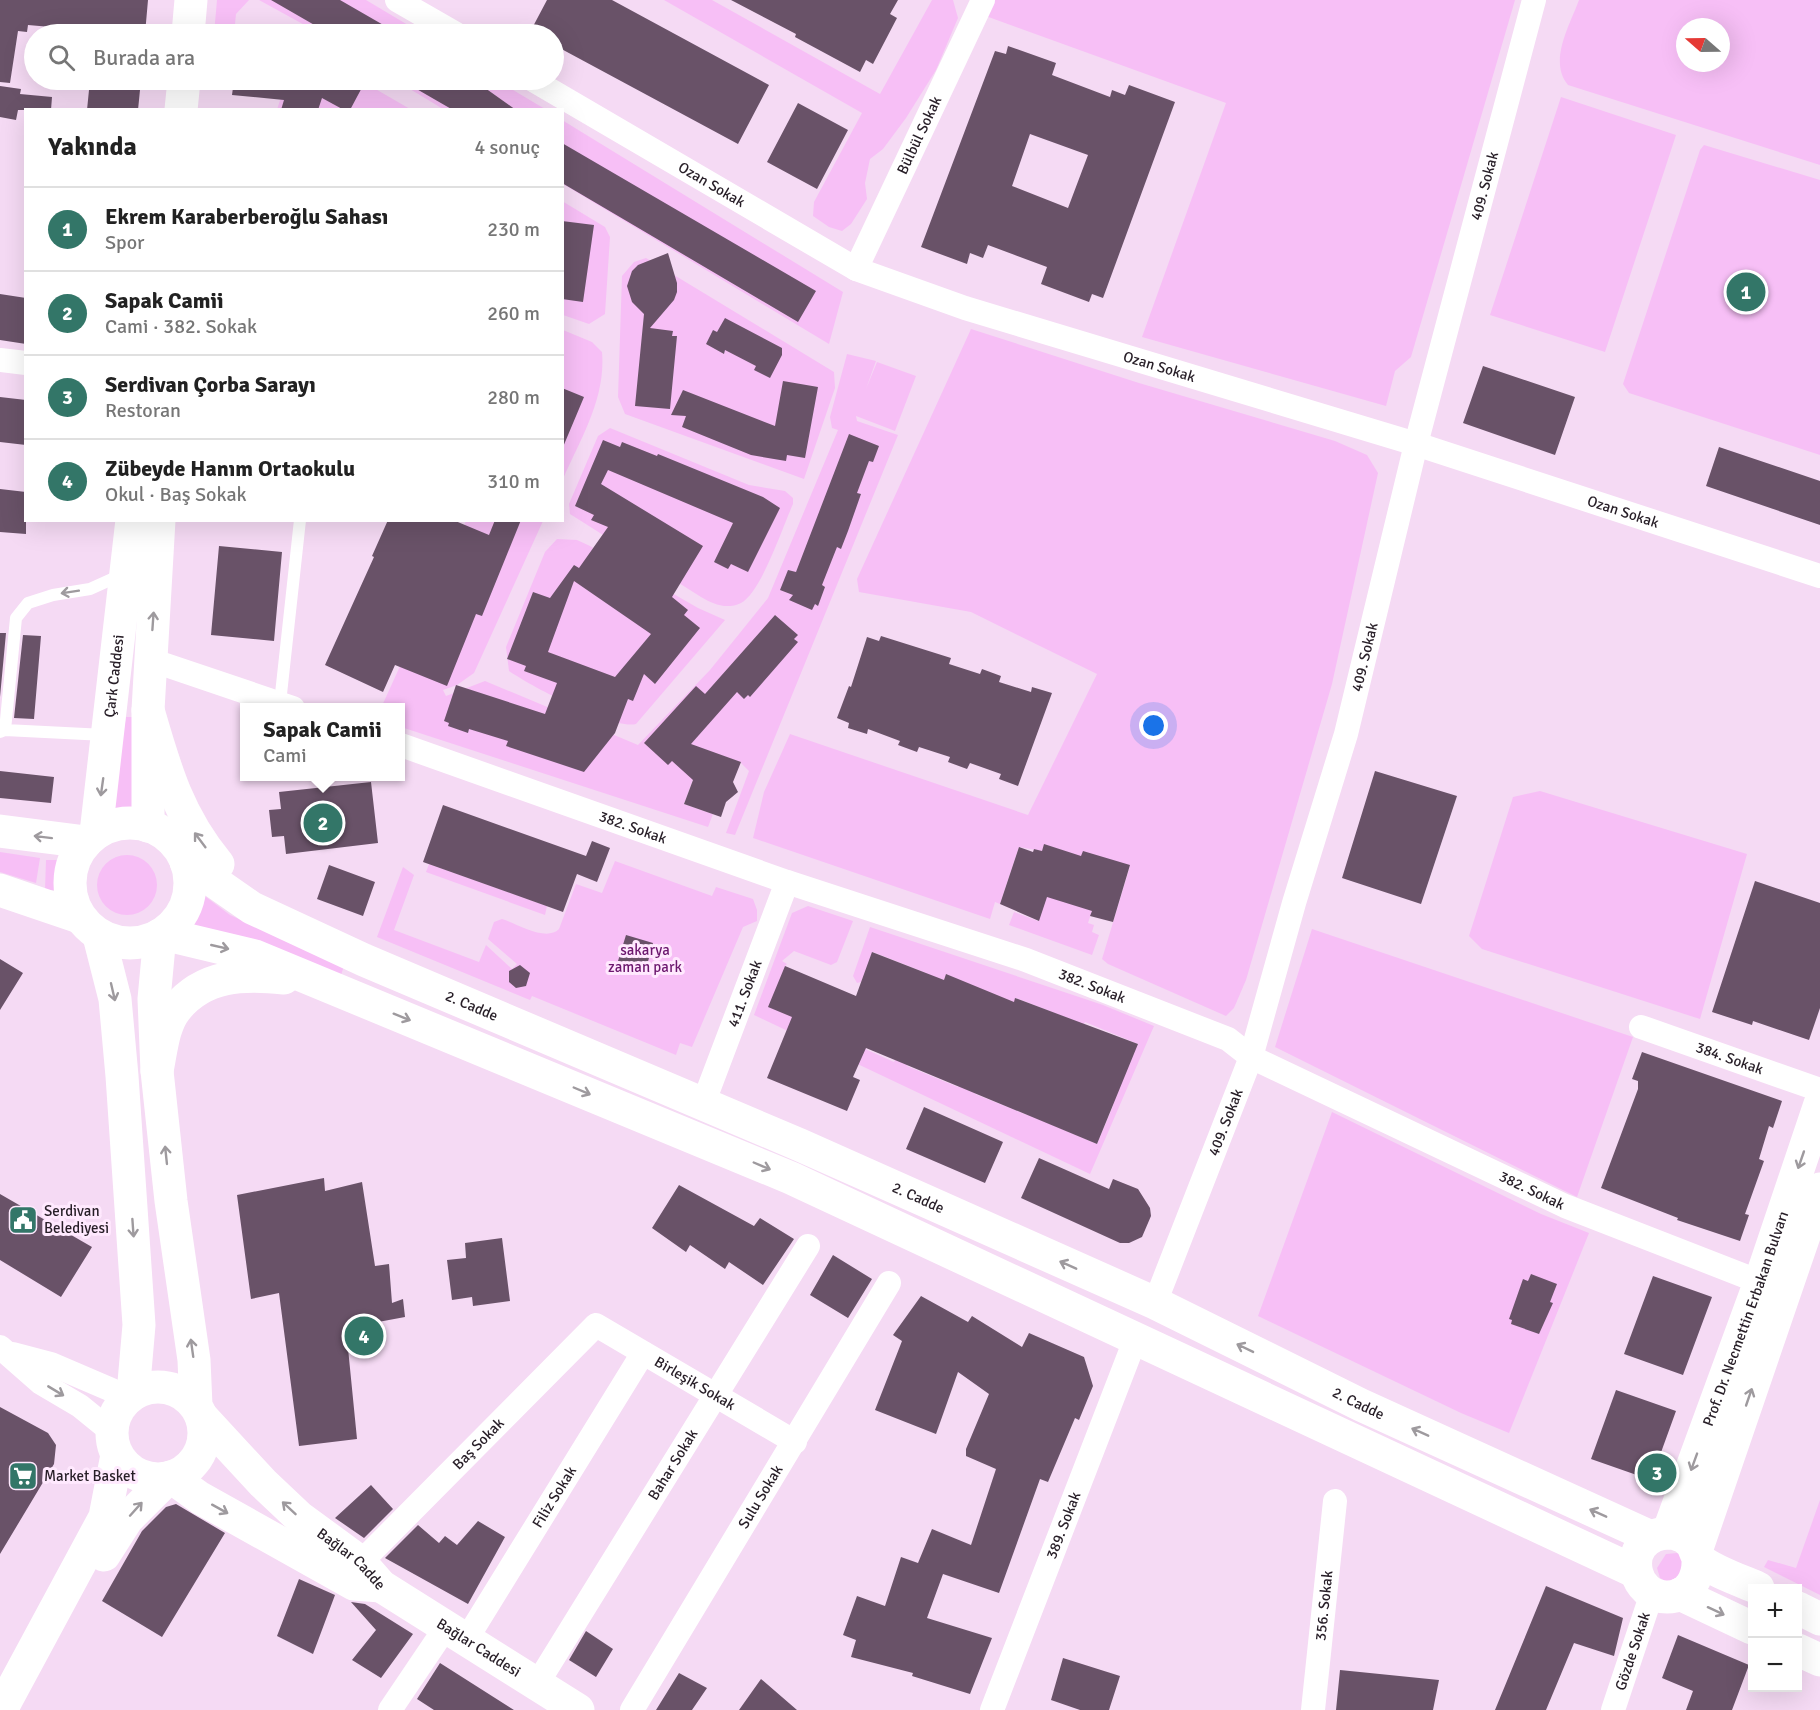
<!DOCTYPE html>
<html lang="tr">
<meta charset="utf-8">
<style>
:root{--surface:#fff;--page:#f6f6f6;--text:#222;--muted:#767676;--line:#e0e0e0;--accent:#337668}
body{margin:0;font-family:Signika,sans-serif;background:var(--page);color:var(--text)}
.controls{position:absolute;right:18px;bottom:18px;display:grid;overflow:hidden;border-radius:0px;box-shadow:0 6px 24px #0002}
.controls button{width:54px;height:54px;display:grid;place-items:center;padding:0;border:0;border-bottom:2px solid var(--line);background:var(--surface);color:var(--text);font:30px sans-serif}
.compass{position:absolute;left:1676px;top:18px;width:54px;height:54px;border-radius:50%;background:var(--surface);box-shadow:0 6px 24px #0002;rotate:290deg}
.you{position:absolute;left:1154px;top:726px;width:21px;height:21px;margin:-15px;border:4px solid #fff;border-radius:50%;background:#1a73e8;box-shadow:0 0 0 9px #1a73e833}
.badge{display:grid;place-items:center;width:39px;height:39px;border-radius:50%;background:var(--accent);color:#fff;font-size:20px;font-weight:700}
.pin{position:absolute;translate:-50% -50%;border:3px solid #fff;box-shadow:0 2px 6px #0006}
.popup{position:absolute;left:240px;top:703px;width:165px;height:78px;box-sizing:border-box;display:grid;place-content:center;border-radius:0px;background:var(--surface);filter:drop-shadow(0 2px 4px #0005);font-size:20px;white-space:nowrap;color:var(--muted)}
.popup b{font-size:22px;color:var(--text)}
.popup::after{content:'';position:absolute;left:50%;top:100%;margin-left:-12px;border:12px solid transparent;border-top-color:var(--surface)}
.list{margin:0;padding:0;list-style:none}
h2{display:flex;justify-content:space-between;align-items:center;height:78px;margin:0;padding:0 24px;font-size:26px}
h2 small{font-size:20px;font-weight:400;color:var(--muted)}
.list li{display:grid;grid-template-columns:39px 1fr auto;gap:18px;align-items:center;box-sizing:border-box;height:84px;padding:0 24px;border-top:2px solid var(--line)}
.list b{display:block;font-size:22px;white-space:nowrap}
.list p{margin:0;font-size:20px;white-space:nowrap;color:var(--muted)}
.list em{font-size:20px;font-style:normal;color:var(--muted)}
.icon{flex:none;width:33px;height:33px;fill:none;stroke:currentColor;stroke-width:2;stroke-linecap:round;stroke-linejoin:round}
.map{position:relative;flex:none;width:1820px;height:1710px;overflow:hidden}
.search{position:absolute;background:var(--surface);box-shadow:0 6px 24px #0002;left:24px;top:24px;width:540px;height:66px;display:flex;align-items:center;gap:15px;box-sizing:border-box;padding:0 21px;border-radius:33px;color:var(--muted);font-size:22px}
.panel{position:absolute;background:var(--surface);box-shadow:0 6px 24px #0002;left:24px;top:108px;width:540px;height:414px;border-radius:0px}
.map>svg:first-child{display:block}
.green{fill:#f7bff6;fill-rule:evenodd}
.building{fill:#695268;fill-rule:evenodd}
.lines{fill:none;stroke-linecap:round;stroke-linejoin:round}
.lane{stroke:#fff;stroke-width:12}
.street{stroke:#fff;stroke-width:24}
.secondary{stroke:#fff;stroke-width:33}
.primary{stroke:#fff;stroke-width:33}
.oneway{stroke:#9e9a9e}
.labels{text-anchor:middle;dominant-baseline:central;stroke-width:6;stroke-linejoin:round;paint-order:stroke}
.street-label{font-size:15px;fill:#271e27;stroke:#ffe9fe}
.park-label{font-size:15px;fill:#6c176e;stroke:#ffe9fe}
.poi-label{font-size:15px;fill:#271e27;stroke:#ffe9fe;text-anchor:start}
</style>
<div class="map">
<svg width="1820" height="1710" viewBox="0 0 1820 1710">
<rect width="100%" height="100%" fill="#f5daf4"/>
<path class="green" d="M217 0H249L236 14 234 34H214Z
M259 0H366L423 34H321Z
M664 0H712L880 94 932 0H953L958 18 936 70 906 118 883 149 870 159 865 183 867 199 851 224 842 231 829 227 813 216 814 202 862 113Z
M991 0H1515L1411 357 1395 371 1386 406 1142 337 1226 103 983 15Z
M1579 0H1820V165L1568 85C1548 61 1570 25 1579 0ZM1685 27H1721V63H1685Z
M286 80H360L410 109 277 110Z
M395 80H496L545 109H443Z
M1561 97 1676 135 1605 352 1490 315Z
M562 120 843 292 829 344 563 184Z
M1704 145 1820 180V455L1629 393 1623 384 1700 150Z
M562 201 605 227 610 237 605 314 589 324 563 315Z
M646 258 834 372 835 388 804 479 625 414 618 397 622 276 634 262Z
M971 329 1139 383 1335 441 1367 455 1378 473 1332 684 1246 980 1234 1008 1226 1016 1108 964 1102 959 1130 866 1092 911 1088 923 1094 925 1092 932 1099 935 1092 955 1009 925 1014 912 1038 921 1044 845 1042 851 1019 847 1000 904 995 902 990 919 753 838 764 792 790 734 1028 815 1097 674 971 612 859 592 857 579Z
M563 330 592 342 602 352C606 398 581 438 563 479Z
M847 354 876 361 866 389 877 362 916 376 895 431 856 416 857 421 898 435 735 835 726 833 749 771 740 762 704 749 684 804 713 814 708 827 401 727V708H381L466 521H543L474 673 457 685 443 690 446 696 485 681 638 745 710 670 768 598 838 430 832 428 830 417Z
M610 428 749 485 785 491 793 498V504C783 526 761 593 741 603 726 610 713 604 701 597L570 514 569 504 598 436Z
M557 539 577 540 590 546 698 608 725 620 636 724C612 730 531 686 509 671L506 647 545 552Z
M126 717H132L137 814 129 812 109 818Z
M1540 791 1747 854 1700 1019 1482 949 1469 936 1513 797Z
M0 852 40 858 36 883 0 872Z
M97 885a30 30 0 1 1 60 0a30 30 0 1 1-60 0Z
M46 860H65L59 890H45Z
M615 861 712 896 716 887 753 899 757 910V921L743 927 692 1047 680 1043 676 1055 532 996 530 1000 377 937 403 867 414 875 394 930 479 962 486 945 512 969 517 964 488 939 494 922 502 919C518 924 546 942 559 929L576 884 602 893Z
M429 864 547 906 545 915 426 872Z
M202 894 230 915 344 966 341 975 186 929 195 911 198 895Z
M808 906 853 921 837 962 831 965 794 951 782 961 787 964 785 966 823 1030 894 1062 907 1032 920 1034 907 1066 958 1087 972 1056 989 1059 975 1094 1027 1115 1041 1081 1043 1121 1097 1144 1113 1106 1101 1100 1138 1044 1085 1022 1072 1052 1075 1021 1016 998 1003 1028 946 975 933 1006 916 999 926 973 873 952 861 982 857 983 853 976 870 927 1103 1005 1154 1026 1090 1174 754 1015 792 913Z
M1312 929 1633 1037 1577 1197 1275 1047Z
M1332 1112 1541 1214 1589 1233 1509 1433 1461 1413 1258 1316Z
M1820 1500V1595L1764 1567 1768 1560 1796 1568Z
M1677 1553 1687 1558 1674 1586 1660 1578 1657 1568 1666 1554Z"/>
<path class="building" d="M0 0H148L145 34H74V29L28 25 27 32 18 31 10 83 0 82Z
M271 0H340L399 34H330Z
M547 0H612L769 85 738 144 554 45V34H529Z
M731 0H898L890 14 897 18 873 64 866 60 860 72 795 37 796 34Z
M1008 46 1056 63 1052 75 1110 97 1112 90 1125 95 1129 85 1175 102 1103 298 1092 294 1089 302 1041 284 1047 267 988 245 983 258 970 253 967 264 921 247 995 51 1006 54ZM1030 134 1088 155 1068 208 1012 186Z
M90 80H141L138 110H87Z
M234 80H366L350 110H344L322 98 318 110H281L284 100 232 95Z
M401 80H463L476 87 478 83 516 110H453Z
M0 86 21 89 20 94 52 97 51 110H18L16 120 0 117Z
M798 103 848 130 817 189 767 162Z
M562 143 816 291 798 322 562 183Z
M562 221 594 225 583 302 562 299Z
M668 253 677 283V292L674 300 650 328 673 331 672 336H677L670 409 635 406 644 314 632 302 627 286 632 271 638 265Z
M0 294 26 298V344L0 340Z
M725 318 782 348V355L770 378 754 370 756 366 725 350 724 354 706 344 713 330 717 332Z
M1483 366 1575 397 1555 455 1463 423Z
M783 381 818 387 805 458 787 455 786 461 751 455 682 427 686 416 671 415 683 390 775 426Z
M562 388 584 397 563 447H562Z
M0 397 26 400V445L0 442Z
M849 434 879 446 873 462 869 461 857 493 861 494 848 531 841 549 837 547 822 585 825 587 818 606 815 604 812 610 789 600 793 595 780 590 788 570 796 572Z
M603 440 620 447 622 442 657 456 658 454 763 497 780 508 748 572 731 564 728 569 714 562 733 523 608 470 601 484 703 546 672 597 688 610 684 615 700 628 655 684 644 674 633 701 628 699 615 733 584 772 506 746 508 741 469 729 468 733 448 726 449 723 444 721 456 685 545 714 557 683 524 671 526 666 507 659 533 592 550 598 574 565 579 568 608 527 591 520 594 515 575 506ZM574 581 651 634 615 677 548 652Z
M1719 447 1820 481V525L1706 486Z
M0 489 26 492V534L0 532Z
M388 520H453L489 535 495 520H521L482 616 476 614 447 686 395 665 383 692 325 665 374 557 372 556Z
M219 546 282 552 274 641 211 635Z
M775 615 798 635 794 639 798 642 750 697 748 695 744 699 737 692 691 744 741 762 733 782 738 792 726 802 721 817 684 804 693 780 672 761 668 765 644 743 696 686 705 694Z
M0 633H6L0 697Z
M23 635 41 636 34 719 14 718Z
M881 636 951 658 949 664 980 674 982 669 1001 676 999 682 1031 692 1032 687 1052 693 1018 786 999 779 1001 774 970 763 967 769 948 762 950 757 919 747 917 752 898 745 900 741 868 729 867 734 848 728 849 723 837 718 849 686 851 687 867 637 879 641Z
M0 771 54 777 51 803 0 798Z
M1375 771 1457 796 1421 904 1342 878Z
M371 782 378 843 286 854 284 836 272 837 269 810 281 809 279 792Z
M443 805 586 856 592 841 610 848 597 882 577 874 563 912 423 862Z
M1044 844 1081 856 1083 851 1130 865 1113 922 1090 916 1092 911 1047 897 1039 921 1000 904 1019 847 1033 852 1034 849 1042 851Z
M329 865 375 882 363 916 317 899Z
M1755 881 1820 903V1008L1809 1040 1753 1021 1752 1025 1712 1012Z
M626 935 653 943 646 969 618 961Z
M872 952 944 980 946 974 1014 1002 1015 998 1138 1044 1097 1144 866 1048 853 1077 860 1080 847 1111 767 1078 792 1017 768 1007 785 966 856 996Z
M0 959 23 973 0 1010Z
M520 965 530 973 526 986 516 988 509 982V971Z
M1642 1052 1782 1101 1773 1128 1769 1126 1759 1159 1764 1161 1745 1214 1749 1215 1740 1241 1677 1220 1678 1218 1601 1188 1638 1089V1081L1632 1079Z
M924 1107 1003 1142 985 1183 906 1149Z
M1039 1158 1109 1189 1113 1179 1138 1189 1150 1208 1151 1216 1142 1237 1129 1243H1120L1021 1198Z
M324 1178 325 1191 362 1182 375 1266 389 1264 392 1303 403 1299 405 1317 346 1328 357 1439 299 1446 279 1293 251 1299 237 1195Z
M679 1185 754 1226 760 1218 794 1239 763 1285 729 1262 725 1269 690 1245 686 1252 652 1228Z
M0 1194 92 1247 61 1297 0 1260Z
M502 1238 510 1301 473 1306 472 1297 452 1300 447 1260 466 1258 465 1243Z
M833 1255 872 1279 848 1318 810 1295Z
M1531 1274 1557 1284 1550 1302 1553 1303 1539 1334 1511 1324 1512 1320 1509 1319 1523 1279 1528 1281Z
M1653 1276 1712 1297 1683 1375 1624 1354Z
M921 1296 968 1322 972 1316 1022 1347 1029 1333 1084 1357 1093 1386 1079 1420 1075 1418 1048 1482 1040 1479 999 1593 943 1574 927 1618 992 1638 970 1694 912 1676 913 1673 851 1657 856 1640 843 1635 857 1596 885 1606 901 1557 918 1563 932 1529 971 1545 996 1469 966 1456V1449L989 1394 958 1372 936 1434 875 1410 902 1341 893 1335Z
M1616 1390 1676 1411 1651 1480 1591 1459Z
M0 1407 48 1433 56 1445 54 1464 0 1554Z
M371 1485 393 1509 364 1538 335 1518Z
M176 1504 225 1533 162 1637 102 1601 142 1531 166 1507Z
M478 1521 505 1537 468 1604 385 1558 418 1525 439 1543 445 1536 457 1545Z
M299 1579 335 1595 313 1654 277 1636Z
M1546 1586 1623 1618 1614 1656 1574 1643 1546 1710H1495Z
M351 1602 365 1604 413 1634 381 1678 352 1660 376 1630Z
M586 1631 613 1649 596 1677 569 1660Z
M1678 1635 1749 1665 1732 1710H1686L1693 1691 1662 1678Z
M1063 1658 1120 1676 1109 1710H1080L1051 1700Z
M440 1663 514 1710H434L417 1699Z
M1340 1670 1439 1680 1433 1710H1336Z
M679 1673 707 1688 692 1710H656Z
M761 1679 797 1710H739Z"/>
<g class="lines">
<path class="lane" d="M280 703 300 520
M5 730 105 735
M0 732 5 730 16 618 28 603 53 595 90 589 121 575"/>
<g class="street">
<path d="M397 0 456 34"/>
<path id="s1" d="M533 80 856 269 965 308 1416 444 1820 576"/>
<path id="s2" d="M856 269 983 0"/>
<path d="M0 360 26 363"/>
<path d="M151 660 293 708"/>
<path id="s3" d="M401 745 787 882 1026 960 1228 1039 1251 1057 1565 1206 1760 1282"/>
<path id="s4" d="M1641 1027 1820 1090"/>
<path id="s5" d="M703 1104 787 882"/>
<path id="s6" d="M1155 1303 1251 1057 1294 903 1346 734 1416 444 1534 0"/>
<path d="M0 1347 41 1383 80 1406 112 1432"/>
<path d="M13 1354 51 1364 128 1397"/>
<path id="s7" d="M360 1563 596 1325 795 1442"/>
<path id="s8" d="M466 1640 643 1353"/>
<path id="s9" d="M537 1684 808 1246"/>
<path d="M390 1710 446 1627"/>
<path id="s10" d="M632 1710 889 1283"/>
<path id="s11" d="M992 1710 1135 1340"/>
<path id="s12" d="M1313 1710 1335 1501"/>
<path id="s13" d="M1613 1710 1652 1593"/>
</g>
<g class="secondary">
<path d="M188 34 191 0"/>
<path d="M181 110 184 80"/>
<path d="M148 826V710L159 520"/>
<path id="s14" d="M96 833 132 520"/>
<path d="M160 935 154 999 157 1071 171 1201 194 1360 196 1406"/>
<path d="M99 936 115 999 122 1076 139 1325 133 1394"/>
<circle cx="158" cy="1433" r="46"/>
<path id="s15" d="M201 1416 263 1483 299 1517 359 1561 381 1586 578 1710"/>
<path d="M171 1477 200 1498 354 1584 381 1586"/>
<path id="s16" d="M1668 1533 1760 1282 1820 1104"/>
<path d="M1696 1551 1820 1189"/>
<path d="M104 1555 127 1519 168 1478"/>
<path d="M1 1710 105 1517 117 1455"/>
</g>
<g class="primary">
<path d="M148 710C165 769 178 816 218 864"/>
<circle cx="130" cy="883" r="60"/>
<path d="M0 831 86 842"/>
<path id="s17" d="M186 862 252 908 364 960 800 1145 1155 1303 1361 1405 1651 1537"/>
<path d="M0 890 79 917"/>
<path d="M163 934 255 956 791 1178 1636 1572"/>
<path d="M157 1071C161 1052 163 1025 176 1009 204 974 244 974 284 978"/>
<path d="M1698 1559C1699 1578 1689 1597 1667 1597 1634 1597 1623 1550 1654 1536 1667 1530 1683 1533 1692 1544 1695 1549 1696 1557 1700 1560 1713 1571 1742 1581 1758 1588"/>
<path d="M1680 1594 1752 1628"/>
<path d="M1798 1608 1820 1619"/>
<path d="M1798 1650 1820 1660"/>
</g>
</g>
<defs><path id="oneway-shaft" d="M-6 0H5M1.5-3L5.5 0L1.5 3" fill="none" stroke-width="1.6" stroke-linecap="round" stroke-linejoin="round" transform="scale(1.5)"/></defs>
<g class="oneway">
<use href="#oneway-shaft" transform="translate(70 592) rotate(171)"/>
<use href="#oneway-shaft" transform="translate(153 621) rotate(-86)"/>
<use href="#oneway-shaft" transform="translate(102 787) rotate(98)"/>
<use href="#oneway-shaft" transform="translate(43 837) rotate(-173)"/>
<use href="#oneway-shaft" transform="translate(200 840) rotate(-127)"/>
<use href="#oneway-shaft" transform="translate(220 947) rotate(13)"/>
<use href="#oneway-shaft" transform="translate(113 992) rotate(77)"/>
<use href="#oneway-shaft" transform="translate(402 1017) rotate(22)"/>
<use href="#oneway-shaft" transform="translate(582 1091) rotate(23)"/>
<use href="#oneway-shaft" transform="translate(166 1155) rotate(-96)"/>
<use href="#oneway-shaft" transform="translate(1801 1160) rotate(109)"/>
<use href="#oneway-shaft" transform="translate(762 1166) rotate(23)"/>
<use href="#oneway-shaft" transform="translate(133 1228) rotate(86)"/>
<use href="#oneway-shaft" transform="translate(1068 1265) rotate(-156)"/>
<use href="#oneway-shaft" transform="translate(192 1348) rotate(-98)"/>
<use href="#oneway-shaft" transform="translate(1245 1348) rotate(-154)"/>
<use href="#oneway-shaft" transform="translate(56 1391) rotate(31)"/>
<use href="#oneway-shaft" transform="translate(1749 1397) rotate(-71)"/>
<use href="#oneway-shaft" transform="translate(1420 1432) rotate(-156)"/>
<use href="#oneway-shaft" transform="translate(1694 1462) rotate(110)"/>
<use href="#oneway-shaft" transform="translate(289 1508) rotate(-137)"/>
<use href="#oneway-shaft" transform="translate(136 1509) rotate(-48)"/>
<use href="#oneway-shaft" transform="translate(220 1509) rotate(29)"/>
<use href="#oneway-shaft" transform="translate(1598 1513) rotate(-156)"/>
<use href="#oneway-shaft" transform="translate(1716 1611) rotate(25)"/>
</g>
<defs>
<g id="civic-square" transform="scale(1.5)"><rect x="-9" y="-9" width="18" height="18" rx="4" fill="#337668" stroke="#ffe9fe"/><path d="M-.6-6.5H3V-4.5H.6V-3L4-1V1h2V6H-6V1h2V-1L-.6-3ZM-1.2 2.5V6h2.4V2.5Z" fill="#fff"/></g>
<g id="supermarket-square" transform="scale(1.5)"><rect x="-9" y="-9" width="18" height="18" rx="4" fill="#337668" stroke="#ffe9fe"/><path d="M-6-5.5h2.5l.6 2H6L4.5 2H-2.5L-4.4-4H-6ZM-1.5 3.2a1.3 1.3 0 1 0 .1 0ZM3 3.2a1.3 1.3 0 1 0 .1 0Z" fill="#fff"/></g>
</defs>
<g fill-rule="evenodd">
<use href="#civic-square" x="23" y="1220"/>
<use href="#supermarket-square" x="23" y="1476"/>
</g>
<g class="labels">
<g class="street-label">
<text stroke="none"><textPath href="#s2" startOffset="148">Bülbül Sokak</textPath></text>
<text stroke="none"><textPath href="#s1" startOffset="207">Ozan Sokak</textPath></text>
<text stroke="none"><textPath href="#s6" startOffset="1166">409. Sokak</textPath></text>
<text stroke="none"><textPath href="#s1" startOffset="693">Ozan Sokak</textPath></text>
<text stroke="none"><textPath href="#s1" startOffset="1179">Ozan Sokak</textPath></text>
<text stroke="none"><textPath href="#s6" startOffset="680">409. Sokak</textPath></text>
<text stroke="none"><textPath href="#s14" startOffset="158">Çark Caddesi</textPath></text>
<text stroke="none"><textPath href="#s3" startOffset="246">382. Sokak</textPath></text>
<text stroke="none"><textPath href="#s3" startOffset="732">382. Sokak</textPath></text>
<text stroke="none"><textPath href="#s5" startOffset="118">411. Sokak</textPath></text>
<text stroke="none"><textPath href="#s17" startOffset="321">2. Cadde</textPath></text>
<text stroke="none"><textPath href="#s4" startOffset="94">384. Sokak</textPath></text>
<text stroke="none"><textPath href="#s6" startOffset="194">409. Sokak</textPath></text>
<text stroke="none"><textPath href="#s3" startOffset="1218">382. Sokak</textPath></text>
<text stroke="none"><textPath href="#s17" startOffset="807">2. Cadde</textPath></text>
<text stroke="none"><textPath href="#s16" startOffset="228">Prof. Dr. Necmettin Erbakan Bulvarı</textPath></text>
<text stroke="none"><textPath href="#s7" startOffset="450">Birleşik Sokak</textPath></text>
<text stroke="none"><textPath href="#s17" startOffset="1293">2. Cadde</textPath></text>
<text stroke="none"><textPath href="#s7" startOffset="168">Baş Sokak</textPath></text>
<text stroke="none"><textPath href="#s9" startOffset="258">Bahar Sokak</textPath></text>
<text stroke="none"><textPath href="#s8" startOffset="168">Filiz Sokak</textPath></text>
<text stroke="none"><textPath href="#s10" startOffset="249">Sulu Sokak</textPath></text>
<text stroke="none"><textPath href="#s11" startOffset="198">389. Sokak</textPath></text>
<text stroke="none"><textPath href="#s15" startOffset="208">Bağlar Cadde</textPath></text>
<text stroke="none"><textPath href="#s12" startOffset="105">356. Sokak</textPath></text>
<text stroke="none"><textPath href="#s15" startOffset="364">Bağlar Caddesi</textPath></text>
<text stroke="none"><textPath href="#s13" startOffset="62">Gözde Sokak</textPath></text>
</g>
<g class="park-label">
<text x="645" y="950">sakarya<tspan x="645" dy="17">zaman park</tspan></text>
</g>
<g class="poi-label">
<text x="44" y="1211">Serdivan<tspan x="44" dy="17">Belediyesi</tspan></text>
<text x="44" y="1476">Market Basket</text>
</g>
</g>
</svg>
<div class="controls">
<button>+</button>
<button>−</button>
</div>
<svg class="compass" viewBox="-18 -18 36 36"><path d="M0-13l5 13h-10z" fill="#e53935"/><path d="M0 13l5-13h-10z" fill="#767676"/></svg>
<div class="you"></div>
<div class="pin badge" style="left:1746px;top:292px">1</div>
<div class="pin badge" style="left:323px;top:823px">2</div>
<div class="popup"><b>Sapak Camii</b>Cami</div>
<div class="pin badge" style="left:1657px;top:1473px">3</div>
<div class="pin badge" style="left:364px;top:1336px">4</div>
<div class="search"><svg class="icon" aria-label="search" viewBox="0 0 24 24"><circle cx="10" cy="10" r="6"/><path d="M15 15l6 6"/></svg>Burada ara</div>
<section class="panel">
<h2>Yakında<small>4 sonuç</small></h2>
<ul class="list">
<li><span class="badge">1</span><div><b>Ekrem Karaberberoğlu Sahası</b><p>Spor</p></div><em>230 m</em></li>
<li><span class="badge">2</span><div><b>Sapak Camii</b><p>Cami · 382. Sokak</p></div><em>260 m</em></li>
<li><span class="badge">3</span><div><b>Serdivan Çorba Sarayı</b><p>Restoran</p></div><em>280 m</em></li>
<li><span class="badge">4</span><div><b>Zübeyde Hanım Ortaokulu</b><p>Okul · Baş Sokak</p></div><em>310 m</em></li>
</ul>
</section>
</div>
